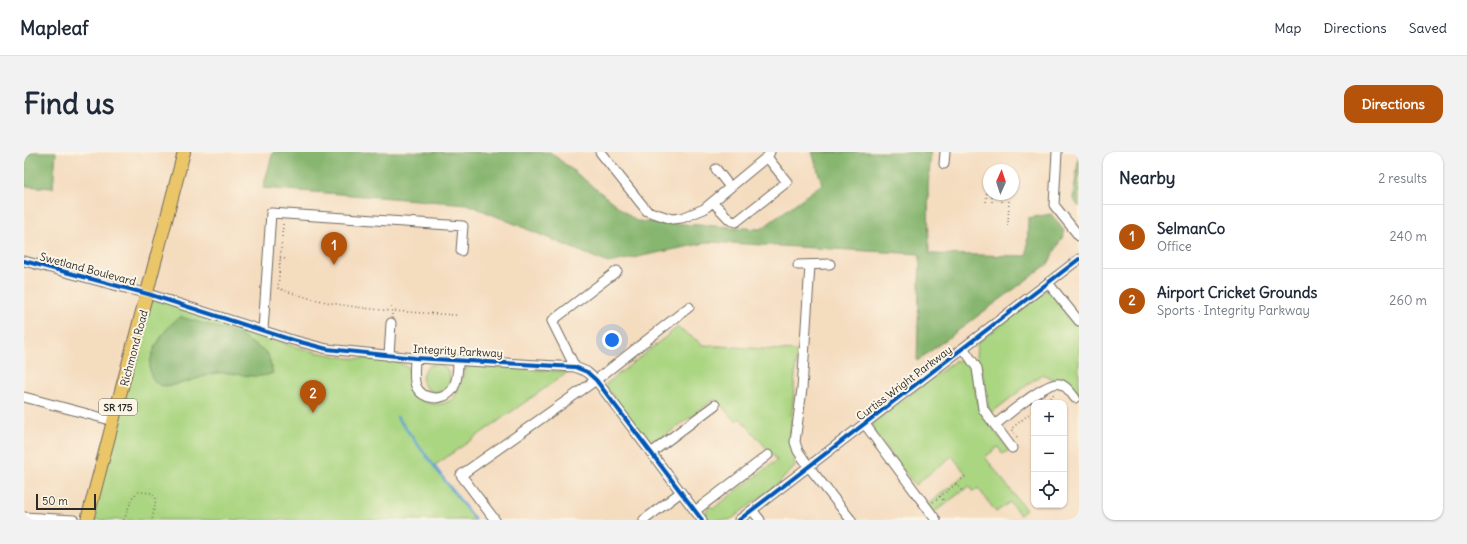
<!DOCTYPE html>
<meta charset="utf-8">
<style>
:root{--surface:#fff;--page:#f2f2f3;--text:#1f2937;--muted:#747a83;--line:#e0e1e3;--accent:#b45309}
body{margin:0;font-family:Delius,sans-serif;background:var(--page);color:var(--text)}
.controls{position:absolute;right:12px;bottom:12px;display:grid;overflow:hidden;border-radius:8px;box-shadow:0 1px 3px #0004}
.controls button{width:36px;height:36px;display:grid;place-items:center;padding:0;border:0;border-bottom:1px solid var(--line);background:var(--surface);color:var(--text);font:20px sans-serif}
.compass{position:absolute;left:959px;top:12px;width:36px;height:36px;border-radius:50%;background:var(--surface);box-shadow:0 1px 3px #0004;rotate:3deg}
.scale{position:absolute;left:12px;bottom:10px;width:60px;box-sizing:border-box;padding-left:4px;border:2px solid #2b2b2b;border-top:0;font-size:11px;line-height:14px;white-space:nowrap;color:#2b2b2b;-webkit-text-stroke:3px #fcf5e5;paint-order:stroke}
.you{position:absolute;left:588px;top:188px;width:14px;height:14px;margin:-10px;border:3px solid #fff;border-radius:50%;background:#1a73e8;box-shadow:0 0 0 6px #1a73e833}
.badge{display:grid;place-items:center;width:26px;height:26px;border-radius:50%;background:var(--accent);color:#fff;font-size:13px;font-weight:700}
.pin{position:absolute;translate:-50% -33px;filter:drop-shadow(0 1px 2px #0008)}
.pin::after{content:'';position:absolute;top:21px;width:14px;height:12px;background:inherit;clip-path:polygon(0 0,100% 0,50% 100%)}
.list{margin:0;padding:0;list-style:none}
h2{display:flex;justify-content:space-between;align-items:center;height:52px;margin:0;padding:0 16px;font-size:17px}
h2 small{font-size:13px;font-weight:400;color:var(--muted)}
.list li{display:grid;grid-template-columns:26px 1fr auto;gap:12px;align-items:center;box-sizing:border-box;height:64px;padding:0 16px;border-top:1px solid var(--line)}
.list b{display:block;font-size:15px;white-space:nowrap}
.list p{margin:0;font-size:13px;white-space:nowrap;color:var(--muted)}
.list em{font-size:13px;font-style:normal;color:var(--muted)}
.icon{flex:none;width:22px;height:22px;fill:none;stroke:currentColor;stroke-width:2;stroke-linecap:round;stroke-linejoin:round}
.map{position:relative;flex:none;width:1055px;height:368px;overflow:hidden;border-radius:12px}
header{display:flex;align-items:center;gap:24px;box-sizing:border-box;height:56px;padding:0 20px;background:var(--surface);border-bottom:1px solid var(--line)}
header strong{font-size:19px}
nav{display:flex;gap:22px;margin-inline-start:auto;font-size:14px}
.intro{display:flex;align-items:center;justify-content:space-between;box-sizing:border-box;height:96px;padding:0 24px}
h1{margin:0;font-size:28px}
.button{padding:10px 18px;border-radius:12px;background:var(--accent);color:#fff;font-size:14px;font-weight:700}
main{display:flex;gap:24px;padding:0 24px}
aside{flex:1;background:var(--surface);border-radius:12px;box-shadow:0 1px 3px #0004}
.map>svg:first-child{display:block}
.green{fill:#aad581;stroke:#6a8056}
.forest{fill:#87b66f;stroke:#59704d}
.lines{fill:none;stroke-linecap:round;stroke-linejoin:round}
.stream{stroke:#5ea3d3;stroke-width:2.5}
.minor-casing{stroke:#71695f;stroke-width:11}
.major-casing{stroke:#71695f;stroke-width:14}
.path{stroke:#71695f;stroke-width:1.5;stroke-dasharray:1 3;stroke-linecap:butt}
.minor{stroke:#fff;stroke-width:9}
.major{stroke:#ebc669;stroke-width:12}
.cycleway-casing{stroke:#fcf5e5;stroke-width:6}
.cycleway{stroke:#0057b8;stroke-width:4}
.labels{text-anchor:middle;dominant-baseline:central;stroke-width:4;stroke-linejoin:round;paint-order:stroke}
.shield{fill:#fcf5e5;stroke:#6a6863;stroke-width:1}
.shield-label{font-size:10px;font-weight:bold;fill:#2b2b2b}
.street-label{font-size:11px;fill:#2b2b2b;stroke:#fcf5e5}
</style>
<header>
<strong>Mapleaf</strong>
<nav><a>Map</a><a>Directions</a><a>Saved</a></nav>
</header>
<div class="intro"><h1>Find us</h1><a class="button">Directions</a></div>
<main>
<div class="map">
<svg width="1055" height="368" viewBox="0 0 1055 368">
<rect width="100%" height="100%" fill="#fcf5e5"/>
<filter id="ink" filterUnits="userSpaceOnUse"><feTurbulence type="fractalNoise" baseFrequency=".025" numOctaves="2"/><feDisplacementMap in="SourceGraphic" scale="8" xChannelSelector="R" yChannelSelector="G"/><feConvolveMatrix kernelMatrix="1 2 1 2 8 2 1 2 1" color-interpolation-filters="sRGB"/></filter>
<filter id="wash" filterUnits="userSpaceOnUse"><feTurbulence type="fractalNoise" baseFrequency=".012" numOctaves="4" result="noise"/><feDisplacementMap in="SourceGraphic" scale="16" xChannelSelector="R" yChannelSelector="G"/><feGaussianBlur stdDeviation="0.9" result="paint"/><feColorMatrix in="noise" values="0 0 0 0 0 0 0 0 0 0 0 0 0 0 0 0 0 1.4 0 .05"/><feComposite in="paint" operator="in"/></filter>
<g filter="url(#wash)">
<rect width="100%" height="100%" fill="#f4dcbf"/>
<path class="green" d="M1023 138 1028 140 1055 174V244L1044 231 1038 228 1027 227 1018 222 967 261 964 254 963 243 958 221 952 208 953 191Z
M124 142 262 192 292 200 324 206 368 208 384 215C389 231 387 250 410 252 442 254 431 222 446 213L544 220 410 314 450 368H63Z
M654 175 679 193 773 199 766 285C767 296 771 305 771 315L751 334 706 368H683L682 359 685 354 690 356 753 308 716 266 711 269 691 247 627 294 581 233Z
M939 208 947 219 956 260 985 298 979 302 974 295 961 305 1002 358 996 363 986 350 972 360 954 336 949 340 945 334 909 361 903 353 942 322 928 304 891 333 849 279V270L931 209Z
M398 226a14 14 0 1 1 28 0a14 14 0 1 1-28 0Z"/>
<path class="forest" d="M0 0H32L29 36 0 34Z
M249 0H526L612 69 737 77 798 32 788 0H907L904 34 905 102 1003 104 1004 66 1027 62 1041 80 1024 112 893 209 896 102 686 90 584 111 443 52 239 36Z
M1055 1V55L1049 47Z
M157 165 212 181 244 202 249 221C230 229 212 219 193 221 177 224 150 237 135 233 130 229 126 225 126 217 124 202 143 171 157 165Z"/>
<g class="lines">
<path class="stream" d="M373 265 451 368"/>
</g>
</g>
<g filter="url(#ink)">
<g class="lines">
<g class="minor-casing">
<path id="minor" d="M576 0 623 59 648 67 658 66 680 57 744 4 746 0
M1033 0 1030 53 1055 84
M920 12 921 0
M692 17 706 35
M689 50 706 68 712 70 763 30 743 5
M0 109 124 142 265 187 303 197 391 206 551 215 563 220 572 228 678 368
M774 113 806 112
M786 113 778 237 771 290 774 299 785 315 827 368
M1024 131 1055 169
M239 178 247 61 439 74 437 99
M940 197 953 216 959 257 988 296
M365 204 367 171
M391 206C391 214 389 226 392 234 398 248 419 250 428 238 433 231 434 216 434 208
M551 215 528 169 593 119
M0 245 90 269
M840 271 912 368
M971 273C982 264 1024 228 1036 232 1043 234 1047 241 1051 246
M627 301 691 253
M728 358 736 368
M671 359 744 303
M0 365 50 368
M471 368 437 323 572 228 665 155
M620 368 657 340
M715 368 1055 107"/>
</g>
<g class="major-casing">
<path id="major" d="M63 368 160 0"/>
</g>
<path class="path" d="M962 50 963 37
M968 50V42
M978 50V42
M259 72 254 136C312 158 371 159 432 163
M984 74 985 47
M256 106 262 107
M368 163V154
M1020 251 1030 242
M993 285 987 277 1010 258
M932 331 938 339
M916 344 921 350
M909 350 942 324
M100 368 109 344 115 340 128 341 132 347 128 368"/>
<use href="#minor" class="minor"/>
<use href="#major" class="major"/>
<g class="cycleway-casing">
<path id="cycleway" d="M0 109 124 142 265 187 303 197 391 206 551 215 563 220 572 228 678 368
M715 368 1055 107"/>
</g>
<use href="#cycleway" class="cycleway"/>
</g>
</g>
<g class="labels">
<rect class="shield" x="75" y="247" width="38" height="16" rx="3"/>
<g class="shield-label">
<text x="94" y="255">SR 175</text>
</g>
<g class="street-label">
<text transform="translate(64 117) rotate(15)">Swetland Boulevard</text>
<text transform="translate(110 196) rotate(-75)">Richmond Road</text>
<text transform="translate(434 199) rotate(3)">Integrity Parkway</text>
<text transform="translate(880 231) rotate(-37)">Curtiss Wright Parkway</text>
</g>
</g>
</svg>
<div class="controls">
<button>+</button>
<button>−</button>
<button><svg class="icon" aria-label="locate" viewBox="0 0 24 24"><circle cx="12" cy="12" r="6"/><path d="M12 2v4M12 18v4M2 12h4M18 12h4"/></svg></button>
</div>
<svg class="compass" viewBox="-18 -18 36 36"><path d="M0-13l5 13h-10z" fill="#e53935"/><path d="M0 13l5-13h-10z" fill="#747a83"/></svg>
<div class="scale">50 m</div>
<div class="you"></div>
<div class="pin badge" style="left:310px;top:113px">1</div>
<div class="pin badge" style="left:289px;top:261px">2</div>
</div>
<aside>
<h2>Nearby<small>2 results</small></h2>
<ul class="list">
<li><span class="badge">1</span><div><b>SelmanCo</b><p>Office</p></div><em>240 m</em></li>
<li><span class="badge">2</span><div><b>Airport Cricket Grounds</b><p>Sports · Integrity Parkway</p></div><em>260 m</em></li>
</ul>
</aside>
</main>
